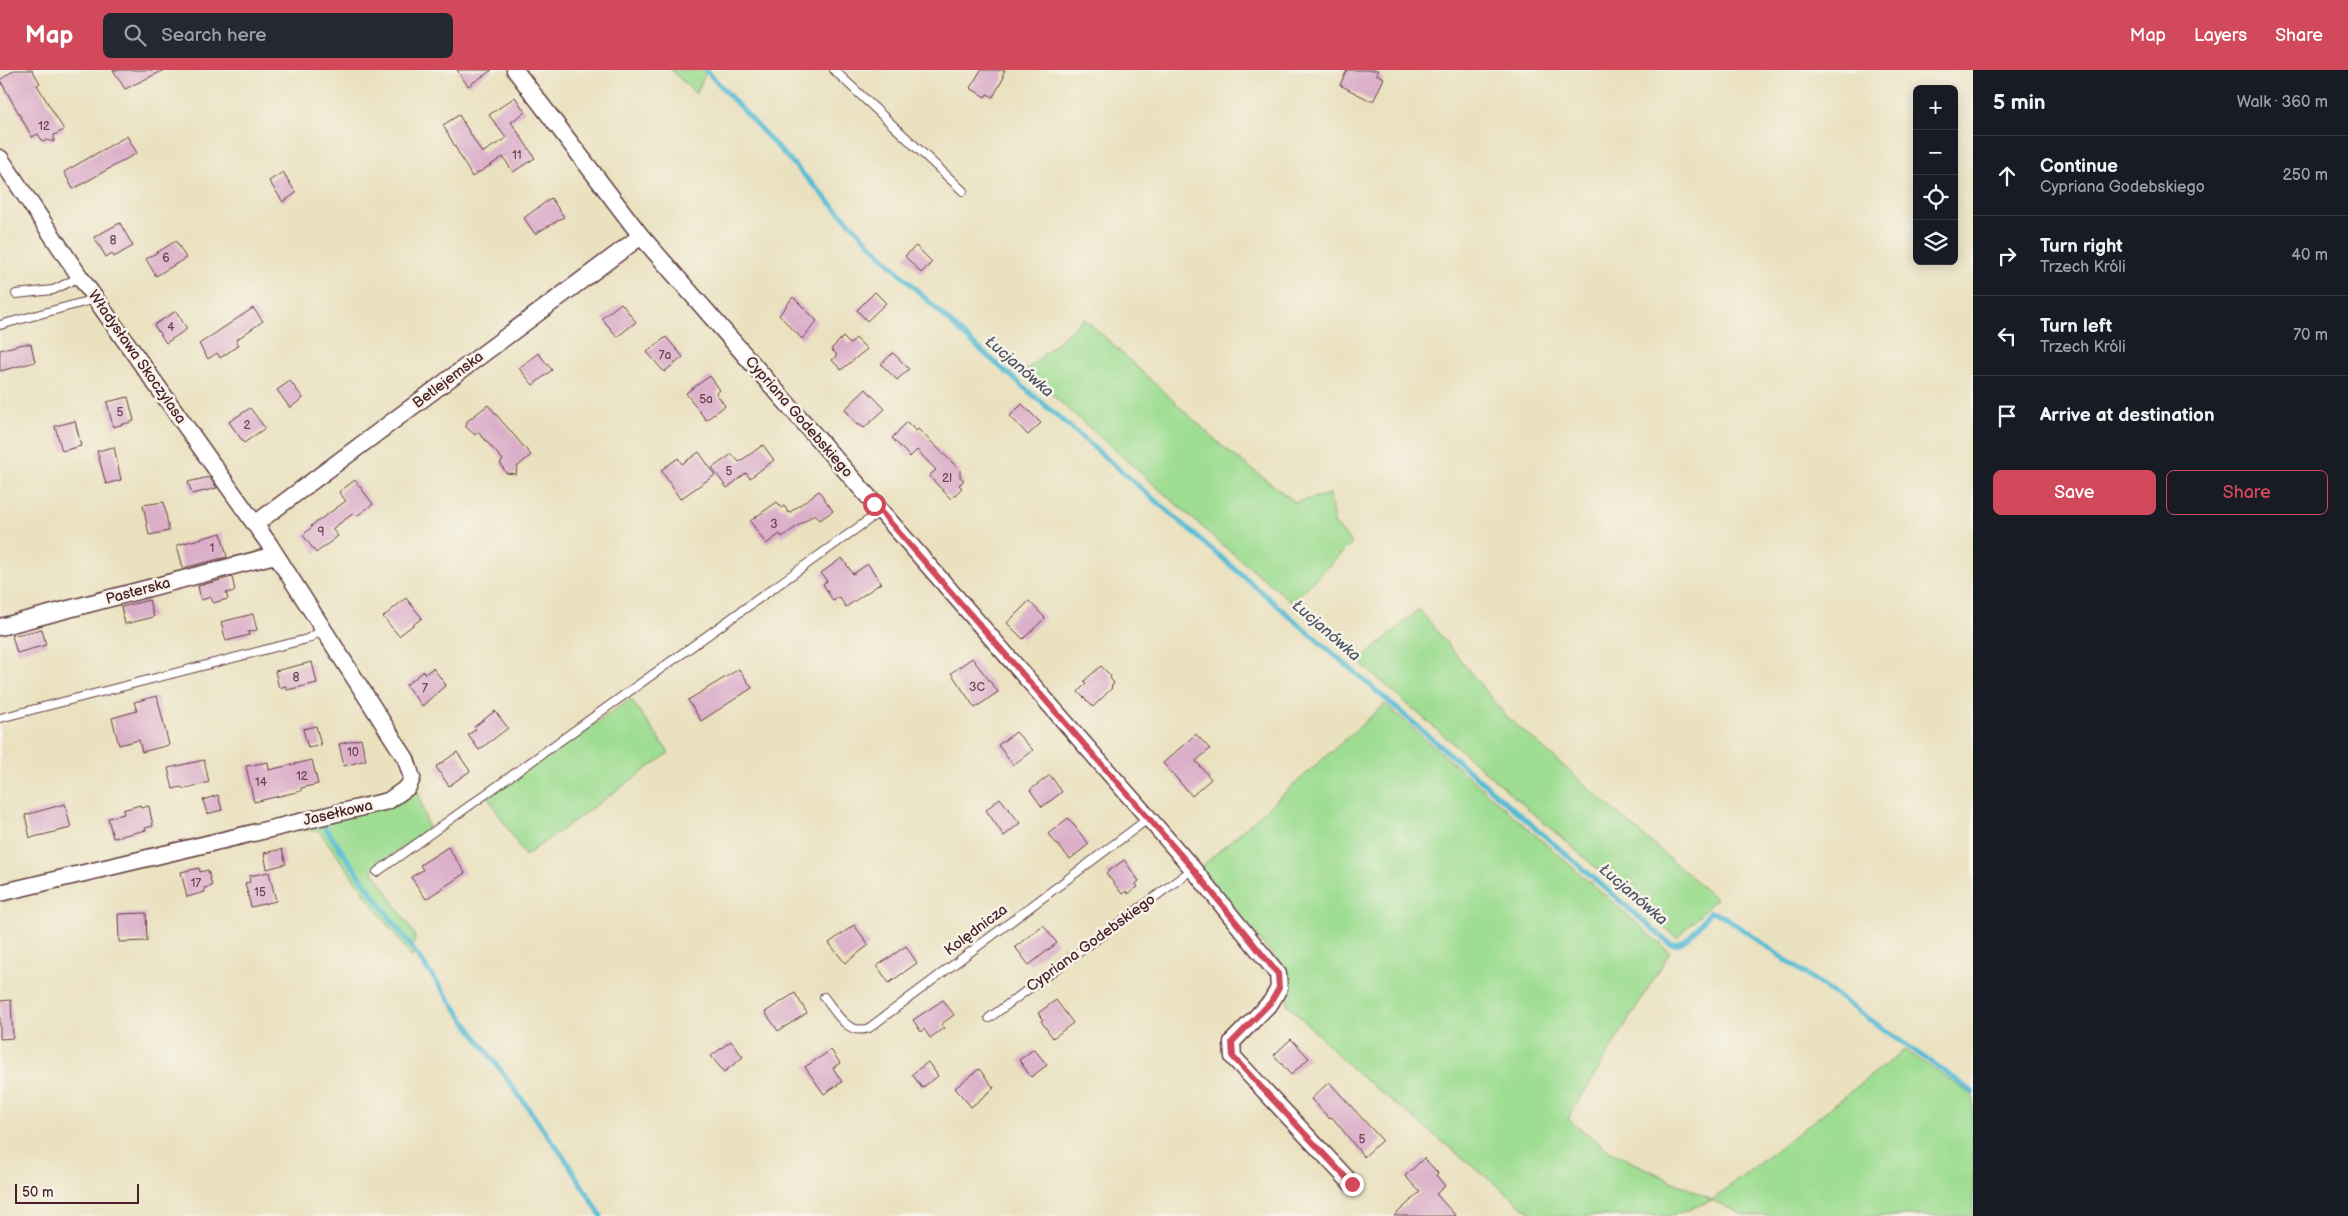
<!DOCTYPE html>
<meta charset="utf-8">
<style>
:root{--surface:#171b24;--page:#242831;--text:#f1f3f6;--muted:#9ea1a6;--line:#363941;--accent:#d1495b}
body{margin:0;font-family:"Balsamiq Sans",sans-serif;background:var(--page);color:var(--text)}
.controls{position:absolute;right:15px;top:15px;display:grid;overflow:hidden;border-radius:8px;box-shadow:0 2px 12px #0003}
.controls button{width:45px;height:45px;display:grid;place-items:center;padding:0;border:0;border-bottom:1px solid var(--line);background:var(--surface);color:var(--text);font:25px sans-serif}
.scale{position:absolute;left:15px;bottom:12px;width:124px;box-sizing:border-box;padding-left:5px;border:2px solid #4a1f2b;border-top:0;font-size:14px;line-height:18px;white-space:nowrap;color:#4a1f2b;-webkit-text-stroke:4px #f7f3e8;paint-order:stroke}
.stop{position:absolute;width:15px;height:15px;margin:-11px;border:4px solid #d1495b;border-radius:50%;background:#fff}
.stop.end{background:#d1495b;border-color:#fff;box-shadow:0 1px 5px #0008}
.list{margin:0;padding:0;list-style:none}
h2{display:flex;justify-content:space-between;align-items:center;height:65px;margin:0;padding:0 20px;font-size:21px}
h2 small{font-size:16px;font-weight:400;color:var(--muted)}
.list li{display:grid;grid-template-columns:32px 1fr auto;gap:15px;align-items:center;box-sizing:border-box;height:80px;padding:0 20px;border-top:1px solid var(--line)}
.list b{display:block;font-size:19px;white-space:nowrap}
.list p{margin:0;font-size:16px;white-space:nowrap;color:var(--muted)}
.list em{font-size:16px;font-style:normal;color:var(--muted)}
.actions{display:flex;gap:10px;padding:15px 20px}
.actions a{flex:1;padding:11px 0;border:1px solid var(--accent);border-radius:8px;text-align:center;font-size:18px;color:var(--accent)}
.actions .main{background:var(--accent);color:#fff}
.icon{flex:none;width:28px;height:28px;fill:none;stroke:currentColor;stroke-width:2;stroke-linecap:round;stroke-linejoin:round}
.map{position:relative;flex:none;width:1973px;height:1146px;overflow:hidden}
header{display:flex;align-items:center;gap:30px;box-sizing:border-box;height:70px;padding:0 25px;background:var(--accent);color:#fff}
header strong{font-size:24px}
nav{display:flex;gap:28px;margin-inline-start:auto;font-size:18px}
.search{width:350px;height:45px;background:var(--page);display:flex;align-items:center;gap:12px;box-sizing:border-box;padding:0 18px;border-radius:8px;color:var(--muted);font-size:19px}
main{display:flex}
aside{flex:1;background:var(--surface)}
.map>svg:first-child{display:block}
.green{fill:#9edd92;stroke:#747e5e}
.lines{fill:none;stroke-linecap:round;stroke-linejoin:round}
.stream{stroke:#57bcd5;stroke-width:5}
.building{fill:#dbaec9}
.lane-casing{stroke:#623c41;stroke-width:10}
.street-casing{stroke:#623c41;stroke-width:19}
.lane{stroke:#fff;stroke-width:8}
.street{stroke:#fff;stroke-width:16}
.route{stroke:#d1495b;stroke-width:6}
.labels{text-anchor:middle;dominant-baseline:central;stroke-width:5;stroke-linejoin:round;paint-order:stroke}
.number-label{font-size:12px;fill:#6e4352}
.street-label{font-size:15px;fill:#4a1f2b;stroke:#f7f3e8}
.water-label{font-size:16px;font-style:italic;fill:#4f5666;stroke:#f7f3e8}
</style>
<header>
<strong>Map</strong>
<div class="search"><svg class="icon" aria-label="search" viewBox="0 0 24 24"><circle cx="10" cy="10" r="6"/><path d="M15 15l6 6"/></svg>Search here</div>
<nav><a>Map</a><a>Layers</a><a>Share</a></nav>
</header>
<main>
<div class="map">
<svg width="1973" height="1146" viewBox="0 0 1973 1146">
<rect width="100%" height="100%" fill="#f7f3e8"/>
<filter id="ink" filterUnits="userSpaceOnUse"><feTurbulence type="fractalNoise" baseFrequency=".02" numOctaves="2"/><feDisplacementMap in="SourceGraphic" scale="10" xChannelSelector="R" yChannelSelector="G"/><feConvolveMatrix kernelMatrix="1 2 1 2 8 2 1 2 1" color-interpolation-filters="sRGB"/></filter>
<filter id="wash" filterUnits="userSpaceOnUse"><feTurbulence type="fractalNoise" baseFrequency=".0096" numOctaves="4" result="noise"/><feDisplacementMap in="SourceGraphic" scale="20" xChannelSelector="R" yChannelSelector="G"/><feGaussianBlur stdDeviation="1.12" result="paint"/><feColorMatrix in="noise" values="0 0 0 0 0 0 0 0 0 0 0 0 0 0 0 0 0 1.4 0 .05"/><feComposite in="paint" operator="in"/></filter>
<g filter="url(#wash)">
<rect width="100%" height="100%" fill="#eae1bf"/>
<path class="green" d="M671 0H707L696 24Z
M1084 248 1223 377 1295 432 1330 424 1334 453 1352 473 1292 532 1219 472 1025 301Z
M1419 539 1505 645 1716 829 1677 868 1359 592Z
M631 629 669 683 525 786 488 727Z
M1385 634 1670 882 1568 1049 1611 1082 1712 1130 1904 980 1973 1025V1146H1745L1712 1130 1673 1146H1535L1352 999 1287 934 1289 905 1200 798Z
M418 720 428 759 372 799 415 865 412 888 319 761 298 760 407 729Z"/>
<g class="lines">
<path class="stream" d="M706 0C791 93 877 184 969 270L1669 873C1686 879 1699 854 1710 842L1722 845 1973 1022
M325 758 568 1093 601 1146"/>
</g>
<g id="blocks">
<path class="building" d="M14 0H32L40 13 37 15 64 60 54 65V72L47 70 43 72 38 64 32 67 0 10Z
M113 0H164L125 19Z
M457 0H492L468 16Z
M981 0H1005L1002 6 1004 7 993 27 987 24 985 27 970 18Z
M1347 0H1378L1376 4 1384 8 1374 30H1369L1340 15Z
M515 27 525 42 511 52 535 88 513 102 503 87 472 107 443 55 459 45 482 83 506 68 489 45Z
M127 66 137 83 73 119 64 102Z
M283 102 296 123 283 132 269 111Z
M551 128 564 147 535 164 524 148Z
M120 153 133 176 114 187 112 183 106 187 94 167Z
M176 171 186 188 156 206 146 189Z
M916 176 932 192 921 203 905 186Z
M875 222 886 233 867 251 857 240Z
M793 227 817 251 802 269 779 245Z
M621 233 636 252 617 267 602 248Z
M253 238 263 251 236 270 239 275 220 288 217 283 208 289 199 274Z
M176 241 187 259 166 273 154 255Z
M666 267 683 287 664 302 647 282Z
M843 267 850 274 856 268 867 279 841 300 832 290 837 285 831 279Z
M23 274H31L35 292 0 301V280Z
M538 283 552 300 533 315 519 298Z
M893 283 909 299 897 310 881 294Z
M710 306 720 320 716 323 725 336 706 350 686 323Z
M290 311 303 328 290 338 277 320Z
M866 319 885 339 864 358 860 355H857L845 339Z
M128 327 134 351 113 357 107 332Z
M1022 334 1041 353 1028 365 1010 346Z
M488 335 531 385 517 397 516 404 506 403 500 393 503 390 496 382 478 362 475 365 466 357 467 351Z
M250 338 265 358 244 373 229 352Z
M75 351 81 376 62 381 55 356Z
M907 352 916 361 918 359 960 400V407L964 410 959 415 962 418 951 429 929 406 936 400 917 380 910 387 892 368Z
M763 375 774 390 750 408 746 403 727 418 712 398 732 384 739 392Z
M114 377 121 410 106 414 97 381Z
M699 382 715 405 680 429 661 400 678 388 682 394Z
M209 407 217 418 192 424 188 412Z
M355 410 373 434 357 446 354 443 332 459 338 466 316 483 303 465 312 457 311 456 346 431 339 422Z
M819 421 833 441 820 450 815 444 782 467 780 464 766 474 750 451 777 432 781 438 784 436 789 443Z
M164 432 169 461 149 465 143 435Z
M221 463 227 487 183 498 177 475Z
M842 488 853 504 868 494 881 513 846 537 839 527 833 531 823 514 827 511 821 503Z
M232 507 235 521 226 523 228 529 213 533 211 527 201 530 198 516Z
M406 528 422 548 399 566 383 547Z
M149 530 154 547 125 554 121 537Z
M1029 531 1045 548 1023 569 1007 553Z
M253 544 257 560 248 562 249 565 226 571 221 552Z
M42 559 46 575 17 583 12 566Z
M972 588 998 622 975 638 951 603Z
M312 592 317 613 287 620 286 616 279 618 275 601Z
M1101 596 1111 606 1110 608 1114 613 1111 617 1112 618 1093 637 1078 622 1086 613 1084 611Z
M433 598 446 615 422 636 406 615 424 601 425 604Z
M739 599 752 618 701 651 688 630Z
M157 626 169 675 142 682 139 670 119 675 112 648 137 641 134 632Z
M495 641 508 658 479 680 468 665 476 659 474 657Z
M316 656 321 675 308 678 303 659Z
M1016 662 1033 680 1013 695 998 675Z
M1196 664 1210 679 1196 691 1211 709 1192 726 1163 693Z
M361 669 366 690 344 696 339 674Z
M457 682 470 701 449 716 436 697Z
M204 690 209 712 184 719 181 717 173 719 168 698Z
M312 690 318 714 301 718V721L254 732 246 696 268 692 269 700Z
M1050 705 1062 722 1042 737 1030 720Z
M218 725 222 740 207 744 203 730Z
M1000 728 1020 753 1004 766 986 740Z
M65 734 71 758 30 768 25 745Z
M140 735 141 738 149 736 153 756 145 758 146 760 113 768 108 748 124 744 123 740Z
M1068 748 1089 774 1070 789 1048 764Z
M448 777 465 803 426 829 411 807 423 800 420 795Z
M282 779 286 794 267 799 264 783Z
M1124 790 1139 811 1136 814 1138 817 1128 824 1126 821 1122 824 1106 803Z
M199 798 200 802 208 800 212 816 204 818 205 822 187 827 181 802Z
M269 802 276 831 251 837 245 813 250 812 249 806Z
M146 843 147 871 119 872 118 844Z
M854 855 869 875 845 893 829 873Z
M1043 855 1057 873 1029 895 1015 877Z
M906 876 917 893 889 913 877 896Z
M795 923 807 943 778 961 765 942Z
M11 930 13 968 0 969V931Z
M943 930 954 945 941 954 944 958 930 968 924 959 921 962 913 950Z
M1056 930 1073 953 1053 968 1041 951 1043 950 1038 943Z
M1291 969 1309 988 1291 1005 1274 985Z
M731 971 743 987 724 1002 711 986Z
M1034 979 1047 995 1031 1007 1019 990Z
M831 980 840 993 833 998 842 1012 824 1024 805 997Z
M928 992 938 1006 922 1018 912 1004Z
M979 999 994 1018 971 1037 955 1018Z
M1329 1012 1382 1070 1364 1087 1332 1047 1330 1049 1311 1029Z
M1424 1088 1438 1103 1436 1105 1445 1116 1436 1124 1456 1146H1394L1420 1122 1405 1106Z"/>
</g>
</g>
<g filter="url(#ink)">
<use href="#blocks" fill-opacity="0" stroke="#623c41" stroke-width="1"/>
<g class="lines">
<g class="lane-casing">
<path id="lane" d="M834 0 963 121
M16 224 53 220 80 207
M0 255 95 229
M0 648 307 569 323 560
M377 802 881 441
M824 927C836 942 847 966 869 958L1149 748
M989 948 1193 799"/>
</g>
<g class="street-casing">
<path id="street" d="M515 0 641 166 1193 799 1278 904 1279 918 1271 932 1232 972 1233 987 1352 1114
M0 88 80 207 269 474 406 689 412 708 408 717 388 731 0 823
M255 454 641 166
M0 557 275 485"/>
</g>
<use href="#lane" class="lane"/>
<use href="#street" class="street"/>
</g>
</g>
<g class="lines" filter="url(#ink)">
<path class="route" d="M874 434 1193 799 1278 904 1279 918 1271 932 1232 972 1233 987 1352 1114"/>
</g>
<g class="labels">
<g class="number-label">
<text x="44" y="56">12</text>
<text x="517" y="85">11</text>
<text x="113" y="170">8</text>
<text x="166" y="188">6</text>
<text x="171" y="257">4</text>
<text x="665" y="285">7a</text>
<text x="706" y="329">5a</text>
<text x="120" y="342">5</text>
<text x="247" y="355">2</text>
<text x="729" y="401">5</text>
<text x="947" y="408">2l</text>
<text x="774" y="454">3</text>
<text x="321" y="462">9</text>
<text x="212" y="478">1</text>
<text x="296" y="607">8</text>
<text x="977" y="617">3C</text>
<text x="425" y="618">7</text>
<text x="353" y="682">10</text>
<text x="302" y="706">12</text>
<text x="261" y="712">14</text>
<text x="196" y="813">17</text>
<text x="260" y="822">15</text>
<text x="1362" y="1069">5</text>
</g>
<g class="street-label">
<text transform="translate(137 287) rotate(55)">Władysława Skoczylasa</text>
<text transform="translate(448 310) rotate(-37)">Betlejemska</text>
<text transform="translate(799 347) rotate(49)">Cypriana Godebskiego</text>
<text transform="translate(138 521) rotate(-15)">Pasterska</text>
<text transform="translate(338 743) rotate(-13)">Jasełkowa</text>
<text transform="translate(976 860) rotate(-37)">Kolędnicza</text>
<text transform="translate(1091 873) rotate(-36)">Cypriana Godebskiego</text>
</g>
<g class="water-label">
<text transform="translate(1019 297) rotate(41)">Łucjanówka</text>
<text transform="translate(1326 561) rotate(41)">Łucjanówka</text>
<text transform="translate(1633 825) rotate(41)">Łucjanówka</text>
</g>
</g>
</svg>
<div class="controls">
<button>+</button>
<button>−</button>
<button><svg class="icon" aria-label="locate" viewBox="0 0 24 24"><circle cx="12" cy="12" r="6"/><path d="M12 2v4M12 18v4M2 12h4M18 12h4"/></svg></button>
<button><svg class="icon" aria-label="layers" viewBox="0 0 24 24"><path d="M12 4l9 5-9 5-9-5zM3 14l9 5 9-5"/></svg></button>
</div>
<div class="scale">50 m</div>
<div class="stop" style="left:874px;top:434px"></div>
<div class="stop end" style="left:1352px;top:1114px"></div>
</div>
<aside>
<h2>5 min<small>Walk · 360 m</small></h2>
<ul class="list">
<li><svg class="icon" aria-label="ahead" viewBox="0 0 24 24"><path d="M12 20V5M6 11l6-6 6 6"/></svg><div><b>Continue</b><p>Cypriana Godebskiego</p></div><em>250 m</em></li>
<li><svg class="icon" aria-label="right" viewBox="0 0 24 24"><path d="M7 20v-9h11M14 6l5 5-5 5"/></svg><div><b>Turn right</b><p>Trzech Króli</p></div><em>40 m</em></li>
<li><svg class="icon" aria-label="left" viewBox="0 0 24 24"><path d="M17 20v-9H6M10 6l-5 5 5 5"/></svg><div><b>Turn left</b><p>Trzech Króli</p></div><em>70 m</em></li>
<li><svg class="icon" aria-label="arrive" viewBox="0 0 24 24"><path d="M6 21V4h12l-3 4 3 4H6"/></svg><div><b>Arrive at destination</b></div></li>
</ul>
<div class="actions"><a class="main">Save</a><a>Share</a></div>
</aside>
</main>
